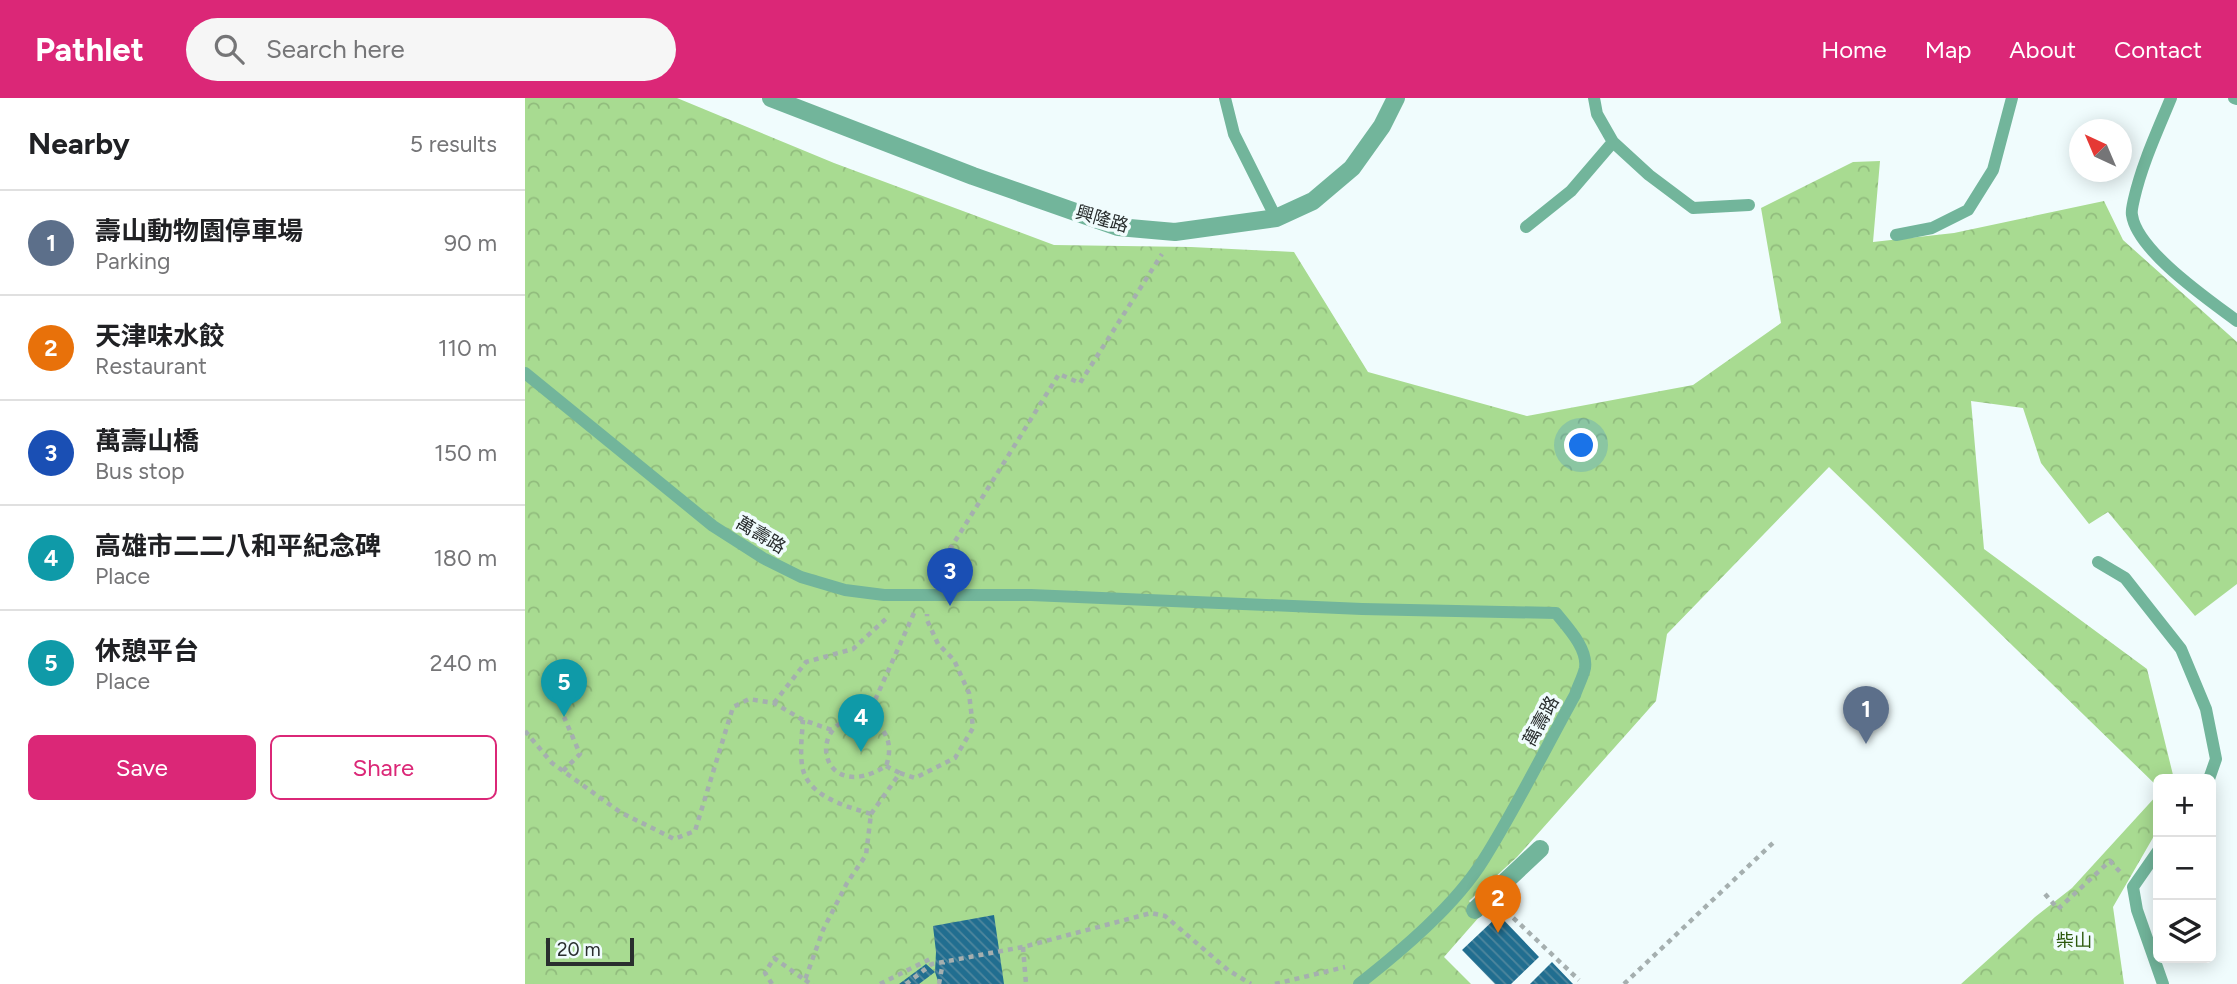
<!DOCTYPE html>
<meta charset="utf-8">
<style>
:root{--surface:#fff;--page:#f6f6f6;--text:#202124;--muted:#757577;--line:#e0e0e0;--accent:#db2777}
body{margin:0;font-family:Figtree,"Noto Sans TC",sans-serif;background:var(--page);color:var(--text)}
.controls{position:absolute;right:21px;bottom:21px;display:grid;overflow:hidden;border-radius:10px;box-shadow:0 4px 18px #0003}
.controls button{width:63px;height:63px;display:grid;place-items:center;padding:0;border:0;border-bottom:2px solid var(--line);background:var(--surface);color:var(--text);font:35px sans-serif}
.compass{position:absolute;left:1544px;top:21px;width:63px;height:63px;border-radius:50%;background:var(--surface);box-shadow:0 4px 18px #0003;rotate:316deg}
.scale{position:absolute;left:21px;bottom:18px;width:88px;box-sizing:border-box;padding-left:7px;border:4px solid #292e2e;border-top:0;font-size:19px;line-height:24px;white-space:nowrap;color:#292e2e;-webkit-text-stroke:5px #f0fcfd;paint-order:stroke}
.you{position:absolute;left:1057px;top:348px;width:24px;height:24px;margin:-18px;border:5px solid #fff;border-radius:50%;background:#1a73e8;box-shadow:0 0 0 10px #1a73e833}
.badge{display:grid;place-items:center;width:46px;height:46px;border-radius:50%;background:var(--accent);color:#fff;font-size:23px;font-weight:700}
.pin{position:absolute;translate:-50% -58px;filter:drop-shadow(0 2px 4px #0008)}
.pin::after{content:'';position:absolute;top:37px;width:24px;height:21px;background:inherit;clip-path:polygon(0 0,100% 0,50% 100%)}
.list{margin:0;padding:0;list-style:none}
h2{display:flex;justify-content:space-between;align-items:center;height:91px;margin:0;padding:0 28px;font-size:30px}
h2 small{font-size:23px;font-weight:400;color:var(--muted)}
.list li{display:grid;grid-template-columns:46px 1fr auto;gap:21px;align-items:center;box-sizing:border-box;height:105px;padding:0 28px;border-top:2px solid var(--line)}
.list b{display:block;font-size:26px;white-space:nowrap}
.list p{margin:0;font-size:23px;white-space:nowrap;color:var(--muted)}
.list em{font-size:23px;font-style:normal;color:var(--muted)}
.actions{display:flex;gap:14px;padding:21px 28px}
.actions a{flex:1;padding:16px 0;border:2px solid var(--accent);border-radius:10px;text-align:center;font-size:24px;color:var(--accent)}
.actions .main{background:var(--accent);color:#fff}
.icon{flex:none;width:38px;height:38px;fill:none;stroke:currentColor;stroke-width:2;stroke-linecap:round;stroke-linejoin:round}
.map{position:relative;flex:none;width:1712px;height:886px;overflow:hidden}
header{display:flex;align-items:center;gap:42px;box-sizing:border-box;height:98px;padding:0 35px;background:var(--accent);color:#fff}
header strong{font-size:33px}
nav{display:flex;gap:38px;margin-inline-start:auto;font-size:24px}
.search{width:490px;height:63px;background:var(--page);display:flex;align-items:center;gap:18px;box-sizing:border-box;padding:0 24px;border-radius:38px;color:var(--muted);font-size:26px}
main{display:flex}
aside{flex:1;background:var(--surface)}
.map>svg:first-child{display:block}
.forest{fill:url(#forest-crowns)}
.building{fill:url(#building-back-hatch)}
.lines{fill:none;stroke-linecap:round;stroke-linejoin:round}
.path{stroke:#a5afaf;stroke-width:4.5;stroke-dasharray:5 5;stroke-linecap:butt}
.lane{stroke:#72b59b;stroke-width:12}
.street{stroke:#72b59b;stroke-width:18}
.labels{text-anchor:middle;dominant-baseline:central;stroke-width:7;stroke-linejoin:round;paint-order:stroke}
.street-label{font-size:18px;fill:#292e2e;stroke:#f0fcfd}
.park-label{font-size:18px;fill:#2b580d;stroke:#f0fcfd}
</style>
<header>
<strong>Pathlet</strong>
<div class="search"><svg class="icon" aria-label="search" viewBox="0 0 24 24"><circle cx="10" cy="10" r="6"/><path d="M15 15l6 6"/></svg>Search here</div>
<nav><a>Home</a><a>Map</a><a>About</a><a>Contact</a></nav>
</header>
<main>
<aside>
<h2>Nearby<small>5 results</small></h2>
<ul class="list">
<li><span class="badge" style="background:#5c6f8a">1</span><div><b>壽山動物園停車場</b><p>Parking</p></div><em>90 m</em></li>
<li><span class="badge" style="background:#e8710a">2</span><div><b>天津味水餃</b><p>Restaurant</p></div><em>110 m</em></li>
<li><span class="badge" style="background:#1a4fb4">3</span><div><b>萬壽山橋</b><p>Bus stop</p></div><em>150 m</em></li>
<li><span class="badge" style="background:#0f9aa8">4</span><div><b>高雄市二二八和平紀念碑</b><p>Place</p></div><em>180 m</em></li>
<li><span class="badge" style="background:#0f9aa8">5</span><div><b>休憩平台</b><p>Place</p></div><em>240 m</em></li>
</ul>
<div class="actions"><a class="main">Save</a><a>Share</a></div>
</aside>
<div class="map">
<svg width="1712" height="886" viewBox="0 0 1712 886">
<defs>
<pattern id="forest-crowns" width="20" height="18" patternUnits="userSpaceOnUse" patternTransform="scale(1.75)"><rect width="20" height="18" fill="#a8db91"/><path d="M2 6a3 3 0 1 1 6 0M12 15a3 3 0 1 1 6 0" fill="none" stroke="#91bc7d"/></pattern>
<pattern id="building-back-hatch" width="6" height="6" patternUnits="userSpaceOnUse" patternTransform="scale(1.75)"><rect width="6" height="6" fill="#216e90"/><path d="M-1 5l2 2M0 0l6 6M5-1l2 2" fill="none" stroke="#50879e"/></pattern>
</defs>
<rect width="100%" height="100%" fill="#f0fcfd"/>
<path class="forest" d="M0 0H152L309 65 529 147 666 149 769 154 843 274 1002 318 1168 287 1256 225 1236 110 1328 64 1355 63 1348 144 1429 135 1579 103 1598 142 1712 244V486L1670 518 1583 414 1564 426 1516 365 1498 310 1446 303 1459 451 1622 571 1649 681H1633V689L1304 369 1142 536 1131 603 992 759 944 803 955 818 919 859 946 886H0Z
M1633 696V731L1588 809 1599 886H1436L1510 819 1547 790Z"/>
<path class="building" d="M469 817 479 886H414L410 874 411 854 408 828Z
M974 817 1014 859 986 886H970L937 852Z
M1027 864 1048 886H1005Z
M401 866 410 874 394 886H374Z"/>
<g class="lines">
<path class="path" d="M409 477 534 276 555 285 637 156
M249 605 281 564 328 551 364 518
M333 619C359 623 370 644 361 668 297 708 279 626 333 619Z
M342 620 389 515
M0 633 27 665 95 714 149 741 170 733 208 609 224 601 249 605 278 622 307 632
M361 668 375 675
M38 673 55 656 39 619
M346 716 375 675 390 680 430 660 448 630 444 595 429 562 413 546 402 522V516
M1520 796 1533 811 1585 763 1596 775
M981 813 1054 882
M498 849 501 886
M280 882 286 886
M247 886 240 875 249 860 280 882 298 832 322 785 341 757 346 716C320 708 281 698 277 667 275 652 277 637 278 622
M355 886 405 861 407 866
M381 886 407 866 498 849 626 815 640 818 703 872 726 886
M414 886 418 864
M750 886 820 869
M1099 886 1250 743"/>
<path class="lane" d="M700 0 709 36 751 120
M1069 0 1072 16 1088 44 1124 77 1168 110 1224 107
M1646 0C1632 34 1617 66 1609 101 1608 106 1606 113 1607 117 1612 153 1684 202 1712 223
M1709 0 1712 1
M1001 129 1046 93 1088 44
M1371 137 1407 130 1443 112 1468 72 1487 0
M0 275 188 428 238 460 276 479 320 492 359 497H506L837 511 1031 515C1042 529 1063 550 1060 570 1058 579 1053 588 1050 597 1020 651 992 708 959 761 931 807 876 853 834 886
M1573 464 1600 480 1656 551 1681 611 1691 661 1684 681
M1633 753 1608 789 1612 812 1638 886"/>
<path class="street" d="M246 0 448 78 593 129 650 134 751 120 788 103 827 70 857 28 871 0
M950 812 1015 751"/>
</g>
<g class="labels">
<g class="street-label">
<text transform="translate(577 121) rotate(16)">興隆路</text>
<text transform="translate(236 437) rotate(31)">萬壽路</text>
<text transform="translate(1016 623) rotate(-61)">萬壽路</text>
</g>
<g class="park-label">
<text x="1549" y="843">柴山</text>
</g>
</g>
</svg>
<div class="controls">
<button>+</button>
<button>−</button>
<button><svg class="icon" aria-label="layers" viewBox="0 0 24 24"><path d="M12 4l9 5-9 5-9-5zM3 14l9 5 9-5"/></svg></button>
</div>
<svg class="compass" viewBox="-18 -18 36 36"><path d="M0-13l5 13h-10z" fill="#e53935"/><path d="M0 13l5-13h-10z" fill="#757577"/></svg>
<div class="scale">20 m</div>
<div class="you"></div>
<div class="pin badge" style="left:1341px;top:646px;background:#5c6f8a">1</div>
<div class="pin badge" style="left:973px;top:835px;background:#e8710a">2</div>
<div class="pin badge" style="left:425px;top:508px;background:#1a4fb4">3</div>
<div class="pin badge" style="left:336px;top:654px;background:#0f9aa8">4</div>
<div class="pin badge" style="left:39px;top:619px;background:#0f9aa8">5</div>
</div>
</main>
